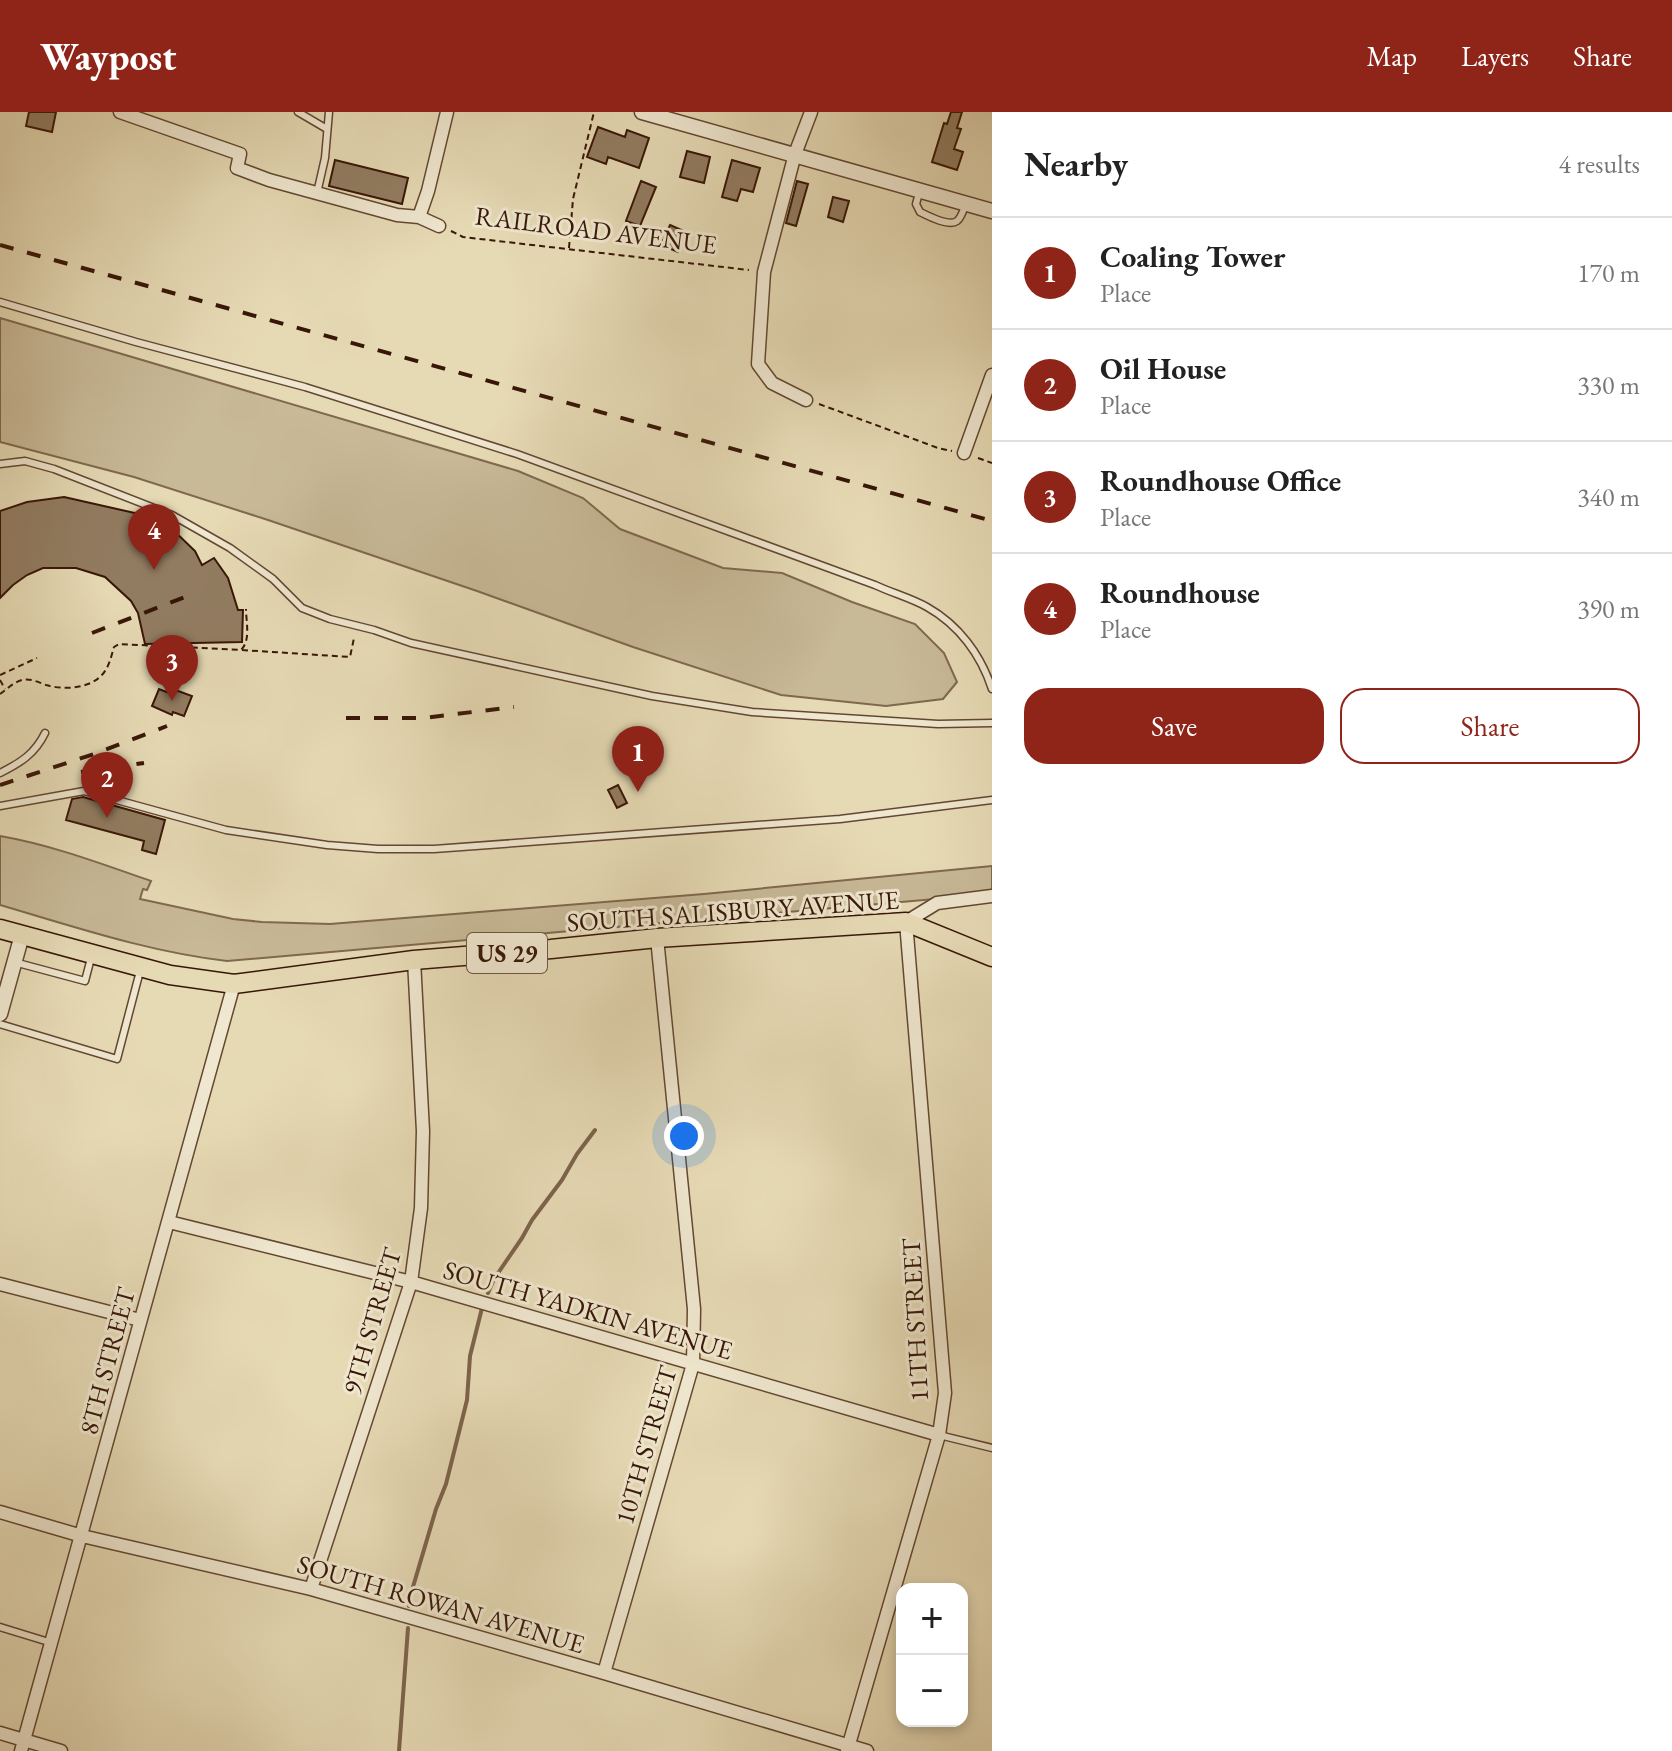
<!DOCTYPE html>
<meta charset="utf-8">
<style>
:root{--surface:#fff;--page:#f6f6f6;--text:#222;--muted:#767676;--line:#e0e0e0;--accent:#8f2418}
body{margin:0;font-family:"EB Garamond",serif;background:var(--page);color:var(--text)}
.controls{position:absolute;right:24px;bottom:24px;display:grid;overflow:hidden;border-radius:16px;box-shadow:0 4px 12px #0003}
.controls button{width:72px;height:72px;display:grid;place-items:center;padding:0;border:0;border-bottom:2px solid var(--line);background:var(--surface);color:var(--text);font:40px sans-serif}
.you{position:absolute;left:684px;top:1024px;width:28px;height:28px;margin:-20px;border:6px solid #fff;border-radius:50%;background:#1a73e8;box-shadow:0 0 0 12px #1a73e833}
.badge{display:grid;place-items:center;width:52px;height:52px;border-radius:50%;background:var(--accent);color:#fff;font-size:26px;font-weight:700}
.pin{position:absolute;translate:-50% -66px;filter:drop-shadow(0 2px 4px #0008)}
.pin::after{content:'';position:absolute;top:42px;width:28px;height:24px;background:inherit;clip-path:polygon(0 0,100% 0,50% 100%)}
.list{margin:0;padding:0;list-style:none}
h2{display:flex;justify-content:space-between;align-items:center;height:104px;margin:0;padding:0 32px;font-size:34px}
h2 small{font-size:26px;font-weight:400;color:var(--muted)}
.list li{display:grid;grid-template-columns:52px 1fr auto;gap:24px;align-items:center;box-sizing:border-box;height:112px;padding:0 32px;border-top:2px solid var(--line)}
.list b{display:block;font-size:30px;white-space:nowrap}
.list p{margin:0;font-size:26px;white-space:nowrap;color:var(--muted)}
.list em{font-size:26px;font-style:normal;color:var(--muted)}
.actions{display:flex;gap:16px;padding:24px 32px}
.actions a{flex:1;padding:18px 0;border:2px solid var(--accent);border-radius:24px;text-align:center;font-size:28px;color:var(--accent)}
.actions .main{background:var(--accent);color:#fff}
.map{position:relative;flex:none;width:992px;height:1639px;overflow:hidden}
header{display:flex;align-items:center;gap:48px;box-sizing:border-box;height:112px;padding:0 40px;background:var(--accent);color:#fff}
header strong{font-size:38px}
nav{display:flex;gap:44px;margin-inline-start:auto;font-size:28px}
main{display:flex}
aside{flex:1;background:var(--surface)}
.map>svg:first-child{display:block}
.green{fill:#c8b997;stroke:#80684f;stroke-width:2}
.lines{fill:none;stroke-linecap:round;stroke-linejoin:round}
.stream{stroke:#7d634c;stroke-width:4}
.building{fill:#927c61;stroke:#381607;stroke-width:2}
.service-casing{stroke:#644732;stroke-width:9}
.minor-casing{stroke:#644732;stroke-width:15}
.tertiary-casing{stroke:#644732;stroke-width:17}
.primary-casing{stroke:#381607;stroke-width:21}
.path{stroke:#381607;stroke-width:2;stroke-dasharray:6 4;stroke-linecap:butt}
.service{stroke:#efe7cf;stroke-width:6}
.minor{stroke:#efe7cf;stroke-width:12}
.tertiary{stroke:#efe7cf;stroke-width:14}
.primary{stroke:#e6dab5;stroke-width:18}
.rail{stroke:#381607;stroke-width:4;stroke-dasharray:14 14;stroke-linecap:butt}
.labels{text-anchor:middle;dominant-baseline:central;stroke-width:6;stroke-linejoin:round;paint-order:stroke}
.shield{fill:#efe7cf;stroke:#6f5543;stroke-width:2}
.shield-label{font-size:24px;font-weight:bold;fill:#381607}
.street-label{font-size:26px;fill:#381607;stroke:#efe7cf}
</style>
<header>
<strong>Waypost</strong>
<nav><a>Map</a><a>Layers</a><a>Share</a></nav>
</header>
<main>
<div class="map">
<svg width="992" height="1639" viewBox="0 0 992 1639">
<rect width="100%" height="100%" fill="#e6dab5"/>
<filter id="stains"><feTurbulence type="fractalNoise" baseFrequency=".0025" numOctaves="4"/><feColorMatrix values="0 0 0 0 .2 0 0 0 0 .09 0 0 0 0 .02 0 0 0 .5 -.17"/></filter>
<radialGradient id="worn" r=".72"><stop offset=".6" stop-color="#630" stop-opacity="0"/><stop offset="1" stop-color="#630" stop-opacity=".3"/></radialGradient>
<path class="green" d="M0 206 518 359 583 386 620 417 723 456 782 461 852 490 915 512 944 541 957 570 943 587 886 594 781 583 633 535 477 479 268 408 134 365 0 330Z
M0 724C52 733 102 752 151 769L147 778 143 777 140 787 233 807 262 810 330 812 704 782 992 754V782L227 849C149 840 75 815 0 793Z"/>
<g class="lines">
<path class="stream" d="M488 1181 494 1167 522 1126 532 1108 562 1068 577 1042 595 1018
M409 1494 410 1485 436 1397 446 1372 467 1288 470 1244 482 1196
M399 1639 408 1516"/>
</g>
<path class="building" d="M29 0H56L52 20 26 14Z
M951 0H962L957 16 961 17 954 37 963 40 957 58 932 50 944 11 947 12Z
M598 15 625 25 627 18 649 26 639 56 608 45 606 52 587 45Z
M687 39 710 45 704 71 680 65Z
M335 48 408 66 402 92 329 74Z
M732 48 760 56 753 80 741 77 737 89 722 85Z
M641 69 656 75 640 114 626 109Z
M797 69 808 72 796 114 786 111Z
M833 85 849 89 843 110 828 105Z
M670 113 686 120 678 140 661 133Z
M64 385 148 404 166 411 195 439 202 453 214 446 228 466 238 498H243L242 530 145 532 138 501 131 489 105 465 76 456H43L27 463 13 473 0 486V399L27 390Z
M170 576 192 584 184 604 173 600 172 603 152 594 159 577 169 581Z
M618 673 627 691 617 696 608 678Z
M83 685 165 708 156 742 142 738 144 729 66 708 72 687Z"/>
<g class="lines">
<g class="service-casing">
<path id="service" d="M298 0 327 17
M317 81 325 46 329 0
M919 81 916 92 920 100C928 104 949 115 957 109 962 105 964 96 966 91
M0 190 136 230 305 275 517 342 875 473C892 481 911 486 927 495 959 513 981 543 992 577
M0 352 25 349 54 357 172 403 230 436 273 467 302 496 330 507 374 518 411 531 652 584 752 600 938 612 992 611
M0 661C20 651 35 642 45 621
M0 694 84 679 226 718 327 733 378 737H434L840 707 992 688
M14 850 85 869 91 846
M0 912 117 947 140 859
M939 1323 992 1336
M0 1515 52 1531"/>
</g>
<g class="minor-casing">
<path id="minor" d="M120 0 240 42 237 56 269 68 397 103 419 105 439 114
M419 105 428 79 447 0
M806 288 772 271 758 252 764 160 795 42 811 0
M964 341 992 263
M169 1110 411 1170 939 1323
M0 1172 140 1208
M0 1400 82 1424 311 1477 604 1561 867 1639
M311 1477 411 1170 421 1096 423 1019 414 848
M604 1561 693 1252 694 1197 657 826
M0 1621 61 1639
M21 1639 234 872
M847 1639 939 1323 945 1281 906 810 937 791 992 784"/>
</g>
<g class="tertiary-casing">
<path id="tertiary" d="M642 0 992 99
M0 902 22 823"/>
</g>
<g class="primary-casing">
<path id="primary" d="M0 817 170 863 234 872 414 848 551 837 657 826 906 810 992 845"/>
</g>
<path class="path" d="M451 119 463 125 749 158
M569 136 573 87 594 0
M819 292 938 336 952 339
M978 346 992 351
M242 538 350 545 354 526
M0 563 37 546
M0 568 5 577
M0 582C7 577 14 570 22 568 30 566 38 570 46 573 63 578 88 577 101 564 109 556 111 545 114 535L119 532 241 538C251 528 246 510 246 497"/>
<use href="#service" class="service"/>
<use href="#minor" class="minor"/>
<use href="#tertiary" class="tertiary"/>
<use href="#primary" class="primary"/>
<path class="rail" d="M0 133 992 409
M92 521 185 485
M346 606H423L514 595
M81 660 144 651
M0 673 94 642 167 614"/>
</g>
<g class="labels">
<rect class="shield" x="467" y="821" width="80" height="40" rx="6"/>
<g class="shield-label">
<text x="507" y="841">US 29</text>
</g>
<g class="street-label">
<text transform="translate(596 118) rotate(7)">RAILROAD AVENUE</text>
<text transform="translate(733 799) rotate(-4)">SOUTH SALISBURY AVENUE</text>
<text transform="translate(588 1198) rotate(16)">SOUTH YADKIN AVENUE</text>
<text transform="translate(915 1208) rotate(-93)">11TH STREET</text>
<text transform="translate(372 1209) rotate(-74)">9TH STREET</text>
<text transform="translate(107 1249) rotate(-75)">8TH STREET</text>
<text transform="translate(646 1333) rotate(-74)">10TH STREET</text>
<text transform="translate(441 1492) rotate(16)">SOUTH ROWAN AVENUE</text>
</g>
</g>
<rect width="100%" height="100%" filter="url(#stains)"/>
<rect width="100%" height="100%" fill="url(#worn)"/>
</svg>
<div class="controls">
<button>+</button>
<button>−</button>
</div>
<div class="you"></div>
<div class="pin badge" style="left:638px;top:680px">1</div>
<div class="pin badge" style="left:107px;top:706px">2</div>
<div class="pin badge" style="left:172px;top:589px">3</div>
<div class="pin badge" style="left:154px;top:458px">4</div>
</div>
<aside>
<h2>Nearby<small>4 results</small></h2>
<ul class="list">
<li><span class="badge">1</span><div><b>Coaling Tower</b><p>Place</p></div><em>170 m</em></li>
<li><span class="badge">2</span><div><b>Oil House</b><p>Place</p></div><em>330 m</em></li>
<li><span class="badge">3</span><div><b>Roundhouse Office</b><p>Place</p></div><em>340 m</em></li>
<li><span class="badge">4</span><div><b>Roundhouse</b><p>Place</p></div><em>390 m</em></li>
</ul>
<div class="actions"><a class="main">Save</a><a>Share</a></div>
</aside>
</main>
